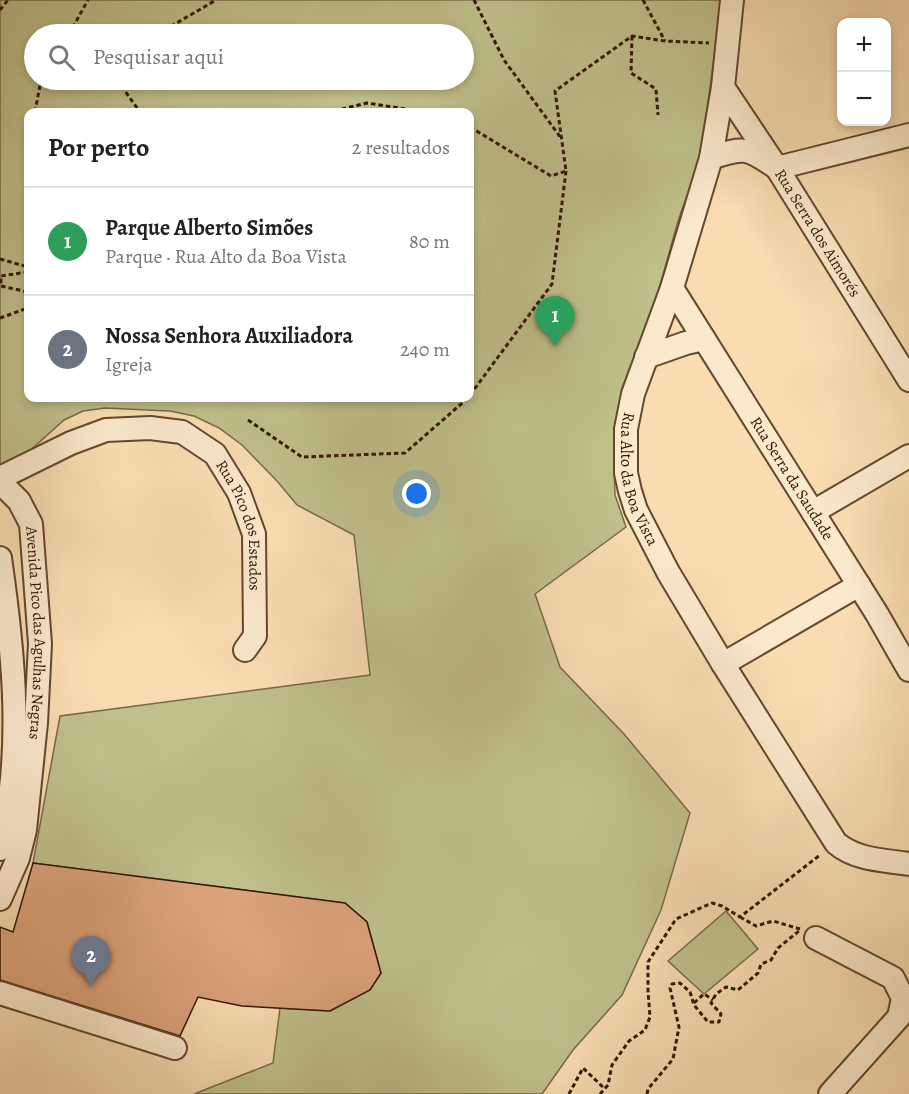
<!DOCTYPE html>
<html lang="pt">
<meta charset="utf-8">
<style>
:root{--surface:#fff;--page:#f2f2f2;--text:#222;--muted:#767676;--line:#e0e0e0;--accent:#8f2418}
body{margin:0;font-family:Alegreya,serif;background:var(--page);color:var(--text)}
.controls{position:absolute;right:18px;top:18px;display:grid;overflow:hidden;border-radius:12px;box-shadow:0 3px 9px #0003}
.controls button{width:54px;height:54px;display:grid;place-items:center;padding:0;border:0;border-bottom:2px solid var(--line);background:var(--surface);color:var(--text);font:30px sans-serif}
.you{position:absolute;left:417px;top:494px;width:21px;height:21px;margin:-15px;border:4px solid #fff;border-radius:50%;background:#1a73e8;box-shadow:0 0 0 9px #1a73e833}
.badge{display:grid;place-items:center;width:39px;height:39px;border-radius:50%;background:var(--accent);color:#fff;font-size:20px;font-weight:700}
.pin{position:absolute;translate:-50% -50px;filter:drop-shadow(0 2px 3px #0008)}
.pin::after{content:'';position:absolute;top:32px;width:21px;height:18px;background:inherit;clip-path:polygon(0 0,100% 0,50% 100%)}
.list{margin:0;padding:0;list-style:none}
h2{display:flex;justify-content:space-between;align-items:center;height:78px;margin:0;padding:0 24px;font-size:26px}
h2 small{font-size:20px;font-weight:400;color:var(--muted)}
.list li{display:grid;grid-template-columns:39px 1fr auto;gap:18px;align-items:center;box-sizing:border-box;height:108px;padding:0 24px;border-top:2px solid var(--line)}
.list b{display:block;font-size:22px;white-space:nowrap}
.list p{margin:0;font-size:20px;white-space:nowrap;color:var(--muted)}
.list em{font-size:20px;font-style:normal;color:var(--muted)}
.icon{flex:none;width:33px;height:33px;fill:none;stroke:currentColor;stroke-width:2;stroke-linecap:round;stroke-linejoin:round}
.map{position:relative;flex:none;width:909px;height:1094px;overflow:hidden}
.search{position:absolute;background:var(--surface);box-shadow:0 3px 9px #0003;left:24px;top:24px;width:450px;height:66px;display:flex;align-items:center;gap:15px;box-sizing:border-box;padding:0 21px;border-radius:33px;color:var(--muted);font-size:22px}
.panel{position:absolute;background:var(--surface);box-shadow:0 3px 9px #0003;left:24px;top:108px;width:450px;height:294px;border-radius:12px}
.map>svg:first-child{display:block}
.green{fill:#c0c08a;stroke:#7a6a46;stroke-width:1.5;fill-rule:evenodd}
.building{fill:#dba27a;stroke:#331502;stroke-width:1.5}
.lines{fill:none;stroke-linecap:round;stroke-linejoin:round}
.minor-casing{stroke:#64472e;stroke-width:26}
.path{stroke:#331502;stroke-width:3;stroke-dasharray:4.5 3;stroke-linecap:butt}
.minor{stroke:#fbe9cc;stroke-width:22}
.labels{text-anchor:middle;dominant-baseline:central;stroke-width:6;stroke-linejoin:round;paint-order:stroke}
.street-label{font-size:16px;fill:#331502;stroke:#fbe9cc}
</style>
<div class="map">
<svg width="909" height="1094" viewBox="0 0 909 1094">
<rect width="100%" height="100%" fill="#f9ddb1"/>
<filter id="stains"><feTurbulence type="fractalNoise" baseFrequency=".00333" numOctaves="4"/><feColorMatrix values="0 0 0 0 .2 0 0 0 0 .09 0 0 0 0 .02 0 0 0 .5 -.17"/></filter>
<radialGradient id="worn" r=".72"><stop offset=".6" stop-color="#630" stop-opacity="0"/><stop offset="1" stop-color="#630" stop-opacity=".3"/></radialGradient>
<path class="green" d="M0 0H722L703 139 696 170 678 221 652 314 618 421 614 462 615 495 626 527 535 594 560 667 624 734 690 813 661 910 622 995 573 1050 542 1094H194L273 1063 280 1008 330 1011 370 990 381 973 367 922 345 903 33 863 60 716 370 675 354 535 297 505 277 481 242 445 219 428 194 416 170 411 105 408 83 411 64 420 14 465 0 469ZM34 34H464V80H34ZM28 112H470V398H28Z
M726 911 758 949 704 994 668 961Z"/>
<path class="building" d="M33 863 345 903 367 922 381 973 370 990 330 1011 242 1006 198 997 180 1036 0 980V927L13 932Z"/>
<g class="lines">
<g class="minor-casing">
<g id="minor">
<path id="s1" d="M732 0 723 87 711 158 672 288 633 394 626 429V473L630 491 636 510 668 572 723 664 836 843C856 860 883 860 909 864"/>
<path id="s2" d="M723 87 777 168 909 380"/>
<path d="M711 158C744 146 748 148 777 168L909 135"/>
<path id="s3" d="M672 288 877 614 909 670"/>
<path d="M646 357 686 343 704 339"/>
<path id="s4" d="M0 478 71 443 106 430 150 428 182 432 215 454 239 493 254 534 255 636 245 650"/>
<path id="s5" d="M0 482 19 501 31 524 40 644 36 723 25 830 18 858 0 899"/>
<path d="M813 512 909 456"/>
<path d="M0 558C14 654 24 755 0 849"/>
<path d="M723 664 859 585"/>
<path d="M816 938 893 978 903 998 899 1017 830 1094"/>
<path d="M0 993 175 1048"/>
</g>
</g>
<path class="path" d="M474 0 504 60 561 138
M643 0 665 41
M0 10 8 0
M69 34 88 0
M158 34 216 0
M632 36 631 73 656 89 658 115
M117 80 140 112
M35 112 40 85 43 80
M341 112 338 110 367 103 425 112
M470 127 551 176 566 171 555 91 632 36 665 41 709 43
M0 259 28 267
M28 272 1 276V286L28 292
M0 318 28 308
M470 395 552 284 566 171
M248 420 302 457 405 453 468 398
M740 917 756 926 773 921 800 929
M694 1003 704 994 713 1000
M569 1094 583 1068 605 1089
M600 1094 608 1085 612 1065 629 1041 645 1030 650 1017 648 991V962L676 919 712 903 722 906 740 917 820 855
M647 1094 648 1089 673 1059 679 1027 670 988 672 984 680 983 690 992 694 1005 708 1022H719L721 1014 711 1003 716 994 726 987 738 990 758 973 761 964 771 960 778 948 799 931"/>
<use href="#minor" class="minor"/>
</g>
<g class="labels">
<g class="street-label">
<text stroke="none"><textPath href="#s2" startOffset="174">Rua Serra dos Aimorés</textPath></text>
<text stroke="none"><textPath href="#s1" startOffset="496">Rua Alto da Boa Vista</textPath></text>
<text stroke="none"><textPath href="#s3" startOffset="225">Rua Serra da Saudade</textPath></text>
<text stroke="none"><textPath href="#s4" startOffset="310">Rua Pico dos Estados</textPath></text>
<text stroke="none"><textPath href="#s5" startOffset="162">Avenida Pico das Agulhas Negras</textPath></text>
</g>
</g>
<rect width="100%" height="100%" filter="url(#stains)"/>
<rect width="100%" height="100%" fill="url(#worn)"/>
</svg>
<div class="controls">
<button>+</button>
<button>−</button>
</div>
<div class="you"></div>
<div class="pin badge" style="left:555px;top:346px;background:#2e9e5b">1</div>
<div class="pin badge" style="left:91px;top:986px;background:#6b7280">2</div>
<div class="search"><svg class="icon" aria-label="search" viewBox="0 0 24 24"><circle cx="10" cy="10" r="6"/><path d="M15 15l6 6"/></svg>Pesquisar aqui</div>
<section class="panel">
<h2>Por perto<small>2 resultados</small></h2>
<ul class="list">
<li><span class="badge" style="background:#2e9e5b">1</span><div><b>Parque Alberto Simões</b><p>Parque · Rua Alto da Boa Vista</p></div><em>80 m</em></li>
<li><span class="badge" style="background:#6b7280">2</span><div><b>Nossa Senhora Auxiliadora</b><p>Igreja</p></div><em>240 m</em></li>
</ul>
</section>
</div>
